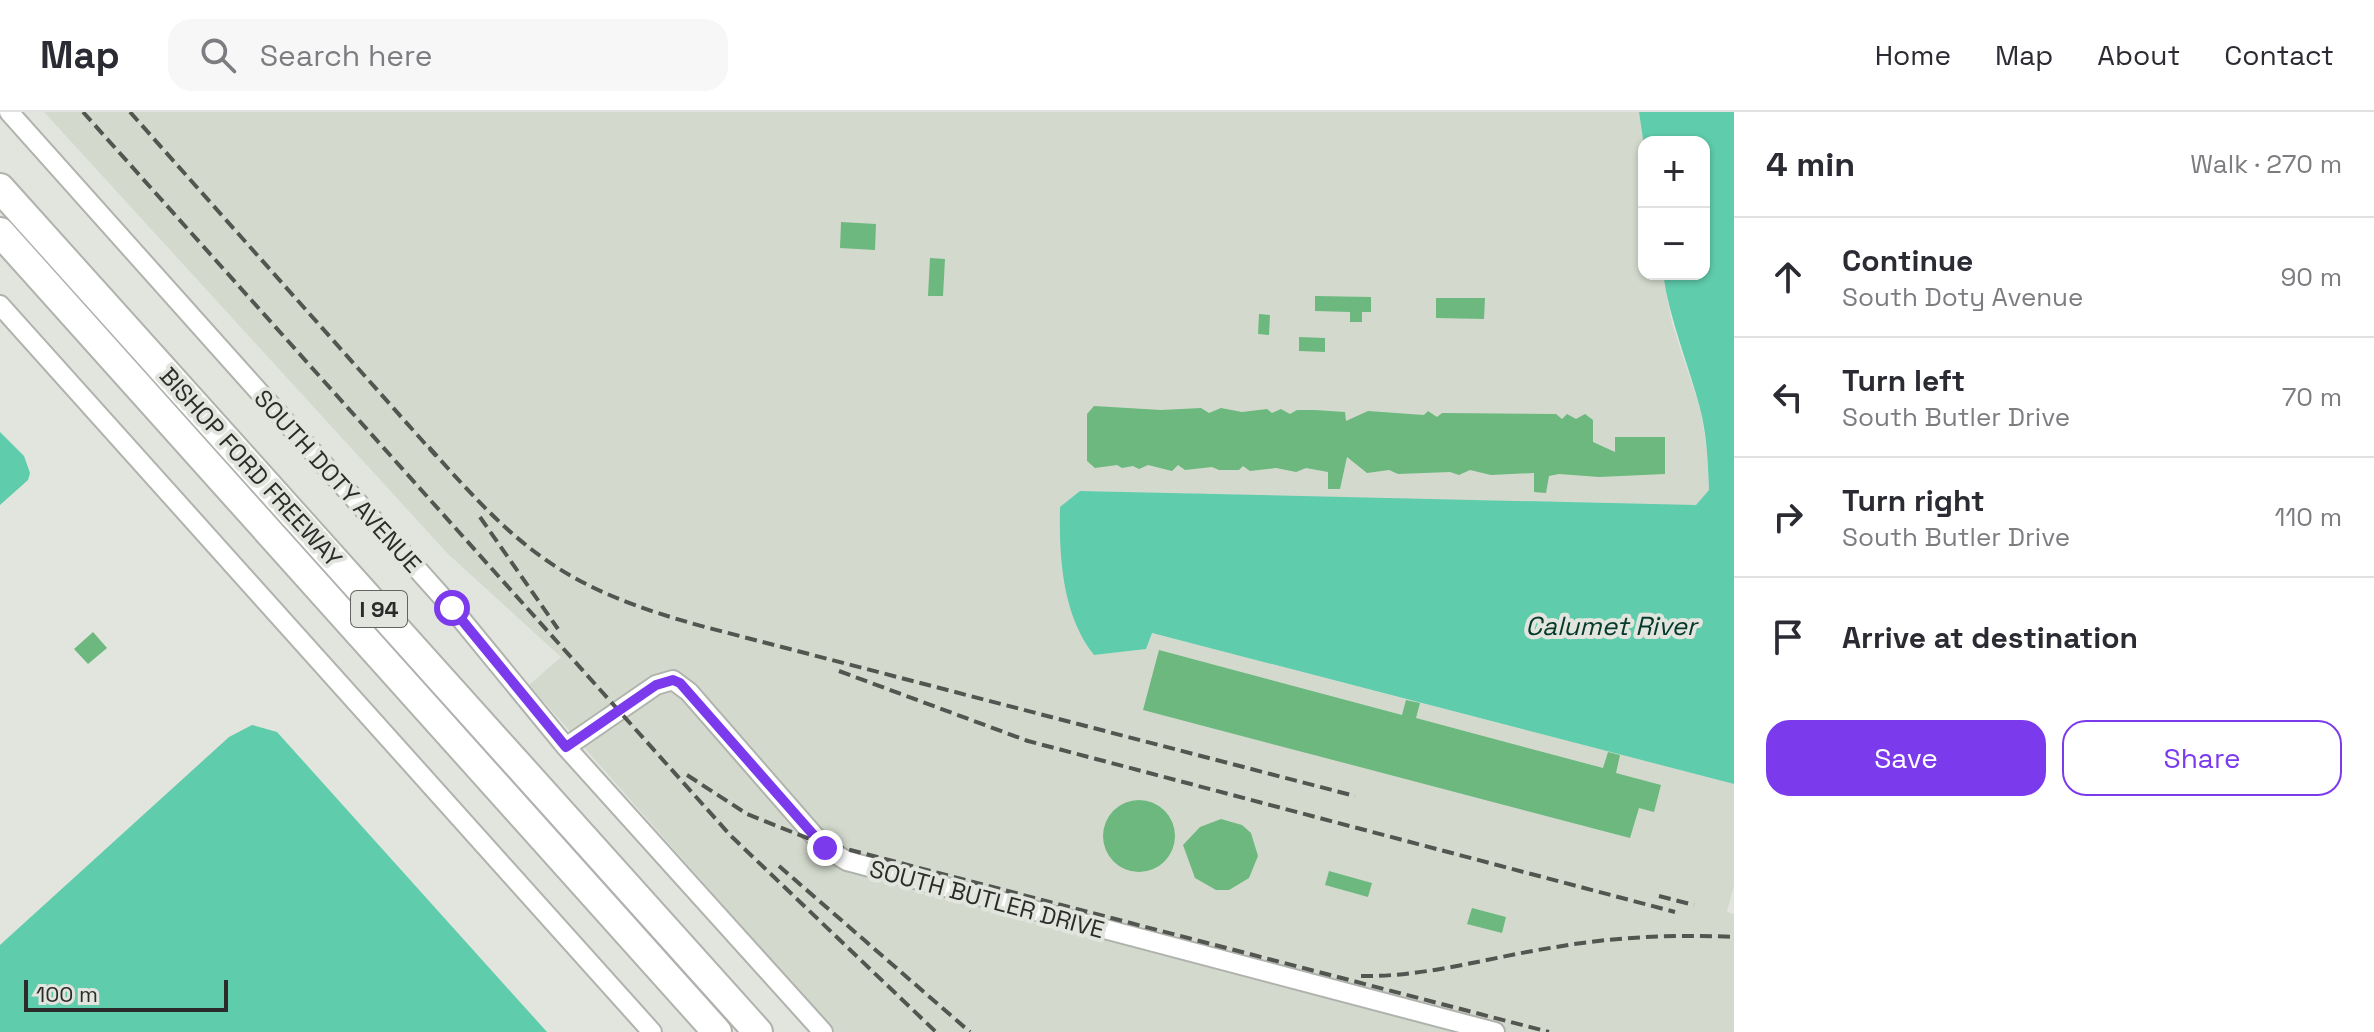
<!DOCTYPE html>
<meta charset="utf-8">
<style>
:root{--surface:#fff;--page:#f7f7f7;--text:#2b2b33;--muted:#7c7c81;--line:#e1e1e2;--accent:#7c3aed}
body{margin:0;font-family:"Space Grotesk",sans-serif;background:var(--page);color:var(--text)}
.controls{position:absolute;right:24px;top:24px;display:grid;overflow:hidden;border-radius:16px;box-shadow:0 2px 6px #0004}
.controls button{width:72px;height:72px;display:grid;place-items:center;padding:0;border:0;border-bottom:2px solid var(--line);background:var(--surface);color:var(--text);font:40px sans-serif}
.scale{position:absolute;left:24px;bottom:20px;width:204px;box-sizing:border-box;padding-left:8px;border:4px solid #2b2c2a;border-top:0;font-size:22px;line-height:28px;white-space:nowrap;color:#2b2c2a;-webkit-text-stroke:6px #e1e5de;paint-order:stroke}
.stop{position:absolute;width:24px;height:24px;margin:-18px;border:6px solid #7c3aed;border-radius:50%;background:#fff}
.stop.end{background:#7c3aed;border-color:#fff;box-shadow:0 2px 8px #0008}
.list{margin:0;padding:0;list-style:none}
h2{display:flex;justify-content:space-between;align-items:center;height:104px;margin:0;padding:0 32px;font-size:34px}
h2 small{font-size:26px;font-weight:400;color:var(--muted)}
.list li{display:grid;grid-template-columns:52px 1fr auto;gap:24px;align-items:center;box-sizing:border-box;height:120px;padding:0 32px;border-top:2px solid var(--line)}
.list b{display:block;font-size:30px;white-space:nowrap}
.list p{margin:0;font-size:26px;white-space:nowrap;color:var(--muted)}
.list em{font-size:26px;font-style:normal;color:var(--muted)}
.actions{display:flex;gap:16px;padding:24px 32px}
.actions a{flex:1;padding:18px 0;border:2px solid var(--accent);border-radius:24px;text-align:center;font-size:28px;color:var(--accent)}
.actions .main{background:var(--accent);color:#fff}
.icon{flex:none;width:44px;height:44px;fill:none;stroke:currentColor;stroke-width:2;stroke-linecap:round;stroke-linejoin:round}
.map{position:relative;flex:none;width:1734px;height:920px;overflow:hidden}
header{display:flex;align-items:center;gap:48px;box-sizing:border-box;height:112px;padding:0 40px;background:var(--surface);border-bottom:2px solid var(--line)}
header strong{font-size:38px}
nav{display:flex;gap:44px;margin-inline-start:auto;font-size:28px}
.search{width:560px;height:72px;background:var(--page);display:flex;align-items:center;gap:20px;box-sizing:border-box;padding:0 28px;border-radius:24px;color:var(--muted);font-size:30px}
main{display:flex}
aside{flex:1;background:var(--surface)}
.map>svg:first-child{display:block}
.built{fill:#d3dacd}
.water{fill:#5fccac}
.building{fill:#6cb87f}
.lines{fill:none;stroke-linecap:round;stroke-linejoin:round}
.minor-casing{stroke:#b0b3ad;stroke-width:22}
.highway-casing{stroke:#b0b3ad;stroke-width:32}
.minor{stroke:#fff;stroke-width:18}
.highway{stroke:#fff;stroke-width:28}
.rail{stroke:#535551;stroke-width:4;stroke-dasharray:12 6;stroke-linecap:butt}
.route{stroke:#7c3aed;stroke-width:10}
.labels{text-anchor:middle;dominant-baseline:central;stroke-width:8;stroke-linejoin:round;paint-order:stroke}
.shield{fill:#e1e5de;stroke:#626460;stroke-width:2}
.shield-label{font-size:22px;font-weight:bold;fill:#2b2c2a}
.street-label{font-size:24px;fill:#2b2c2a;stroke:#e1e5de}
.water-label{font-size:26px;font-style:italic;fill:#04382b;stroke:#e1e5de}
</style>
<header>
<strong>Map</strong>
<div class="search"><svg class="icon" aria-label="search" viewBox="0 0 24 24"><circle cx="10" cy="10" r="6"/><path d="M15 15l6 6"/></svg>Search here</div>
<nav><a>Home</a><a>Map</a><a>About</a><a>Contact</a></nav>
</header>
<main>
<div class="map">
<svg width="1734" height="920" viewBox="0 0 1734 920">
<rect width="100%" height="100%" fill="#e1e5de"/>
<path class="built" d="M44 0H1639L1644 35V162H1663L1672 211 1701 299 1707 339 1709 378 1696 394 1080 379 1094 543 1146 537 1151 521 1734 672V773L1727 800 1734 802V920H835L529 573 561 545 448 442Z"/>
<path class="water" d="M1639 0H1734V672L1152 521 1146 537 1094 543C1062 503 1059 445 1060 395L1080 379 1696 393 1709 378C1708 351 1707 323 1700 296 1688 251 1670 209 1663 162H1704V30H1644V34Z
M0 320 24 344 30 361 28 368 0 393Z
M252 613 277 620 547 920H0V833L229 625Z"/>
<path class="building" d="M841 110 876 112 875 138 840 136Z
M930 146 945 147 943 184H928Z
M1315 184 1371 185V200H1362V210H1350V200L1315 199Z
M1436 186H1485L1484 207 1436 206Z
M1259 202 1270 203 1269 223 1258 222Z
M1299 225 1325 226V240L1299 239Z
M1094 294 1161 298 1201 296 1209 301 1221 296 1242 300 1267 297 1272 301 1281 297 1290 302 1297 298H1315L1345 300 1346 309 1368 299 1424 303 1428 299 1437 305 1442 301 1556 302 1562 307 1567 302 1576 307 1585 302 1593 308V330L1615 340V325H1665V362L1599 365 1559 362 1549 364 1546 381 1534 380V361L1491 363 1470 358 1459 363 1450 360 1398 362 1389 358 1367 361 1347 345 1340 377H1328V360L1306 356 1296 360 1276 356 1250 359 1243 354 1239 358H1219L1212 355 1185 358 1178 353 1172 359 1148 353 1139 357 1133 354 1122 356 1117 353 1095 356 1087 349V302Z
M93 520 107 536 88 552 74 537Z
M1159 538 1402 603 1406 588 1420 591 1416 606 1603 656 1608 640 1620 643 1616 661 1661 673 1654 700 1639 696 1630 726 1143 598Z
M1103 724a36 36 0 1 1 72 0a36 36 0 1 1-72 0Z
M1221 707 1242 713 1251 721 1258 744 1249 766 1229 778H1216L1195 766 1183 733 1200 715Z
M1329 759 1372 771 1368 785 1325 773Z
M1472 796 1506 805 1502 821 1467 812Z"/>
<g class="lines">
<g class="minor-casing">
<path id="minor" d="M9 0 452 496 566 635 823 920
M0 193 652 920
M566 635 656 573 673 568 689 580 825 736 847 749 1495 920"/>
</g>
<g class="highway-casing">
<path id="highway" d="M0 76 758 920
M0 120 717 920"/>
</g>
<use href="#minor" class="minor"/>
<use href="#highway" class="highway"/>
<path class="rail" d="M83 0 731 724 936 920
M130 0 436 344
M429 335C523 442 566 477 705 515L1355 684
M480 405 558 517
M839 559 1028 629 1675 800
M687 663 747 702 812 728 1549 920
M779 754 970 920
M1659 784 1694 793
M1361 864C1428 865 1490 845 1556 835 1614 825 1675 822 1734 825"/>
</g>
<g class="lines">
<path class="route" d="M452 496 566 635 656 573 673 568 680 571 825 736"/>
</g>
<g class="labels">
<rect class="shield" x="351" y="479" width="56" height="36" rx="6"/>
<g class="shield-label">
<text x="379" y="497">I 94</text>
</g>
<g class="street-label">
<text transform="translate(251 355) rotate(48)">BISHOP FORD FREEWAY</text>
<text transform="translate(338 369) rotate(48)">SOUTH DOTY AVENUE</text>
<text transform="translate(987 787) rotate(15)">SOUTH BUTLER DRIVE</text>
</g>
<g class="water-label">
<text x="1611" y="514">Calumet River</text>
</g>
</g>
</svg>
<div class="controls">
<button>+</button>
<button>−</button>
</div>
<div class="scale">100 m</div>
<div class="stop" style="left:452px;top:496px"></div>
<div class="stop end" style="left:825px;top:736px"></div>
</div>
<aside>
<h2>4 min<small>Walk · 270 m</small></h2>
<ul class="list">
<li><svg class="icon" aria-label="ahead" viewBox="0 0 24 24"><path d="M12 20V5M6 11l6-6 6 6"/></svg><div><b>Continue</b><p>South Doty Avenue</p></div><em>90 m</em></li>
<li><svg class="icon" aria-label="left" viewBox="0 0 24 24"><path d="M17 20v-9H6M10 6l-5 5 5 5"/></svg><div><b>Turn left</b><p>South Butler Drive</p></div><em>70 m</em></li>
<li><svg class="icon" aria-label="right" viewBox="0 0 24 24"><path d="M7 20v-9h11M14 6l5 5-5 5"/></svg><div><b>Turn right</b><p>South Butler Drive</p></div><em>110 m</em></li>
<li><svg class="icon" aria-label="arrive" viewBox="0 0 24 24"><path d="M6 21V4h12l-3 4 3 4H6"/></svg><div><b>Arrive at destination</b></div></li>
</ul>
<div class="actions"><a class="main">Save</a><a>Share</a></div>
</aside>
</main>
